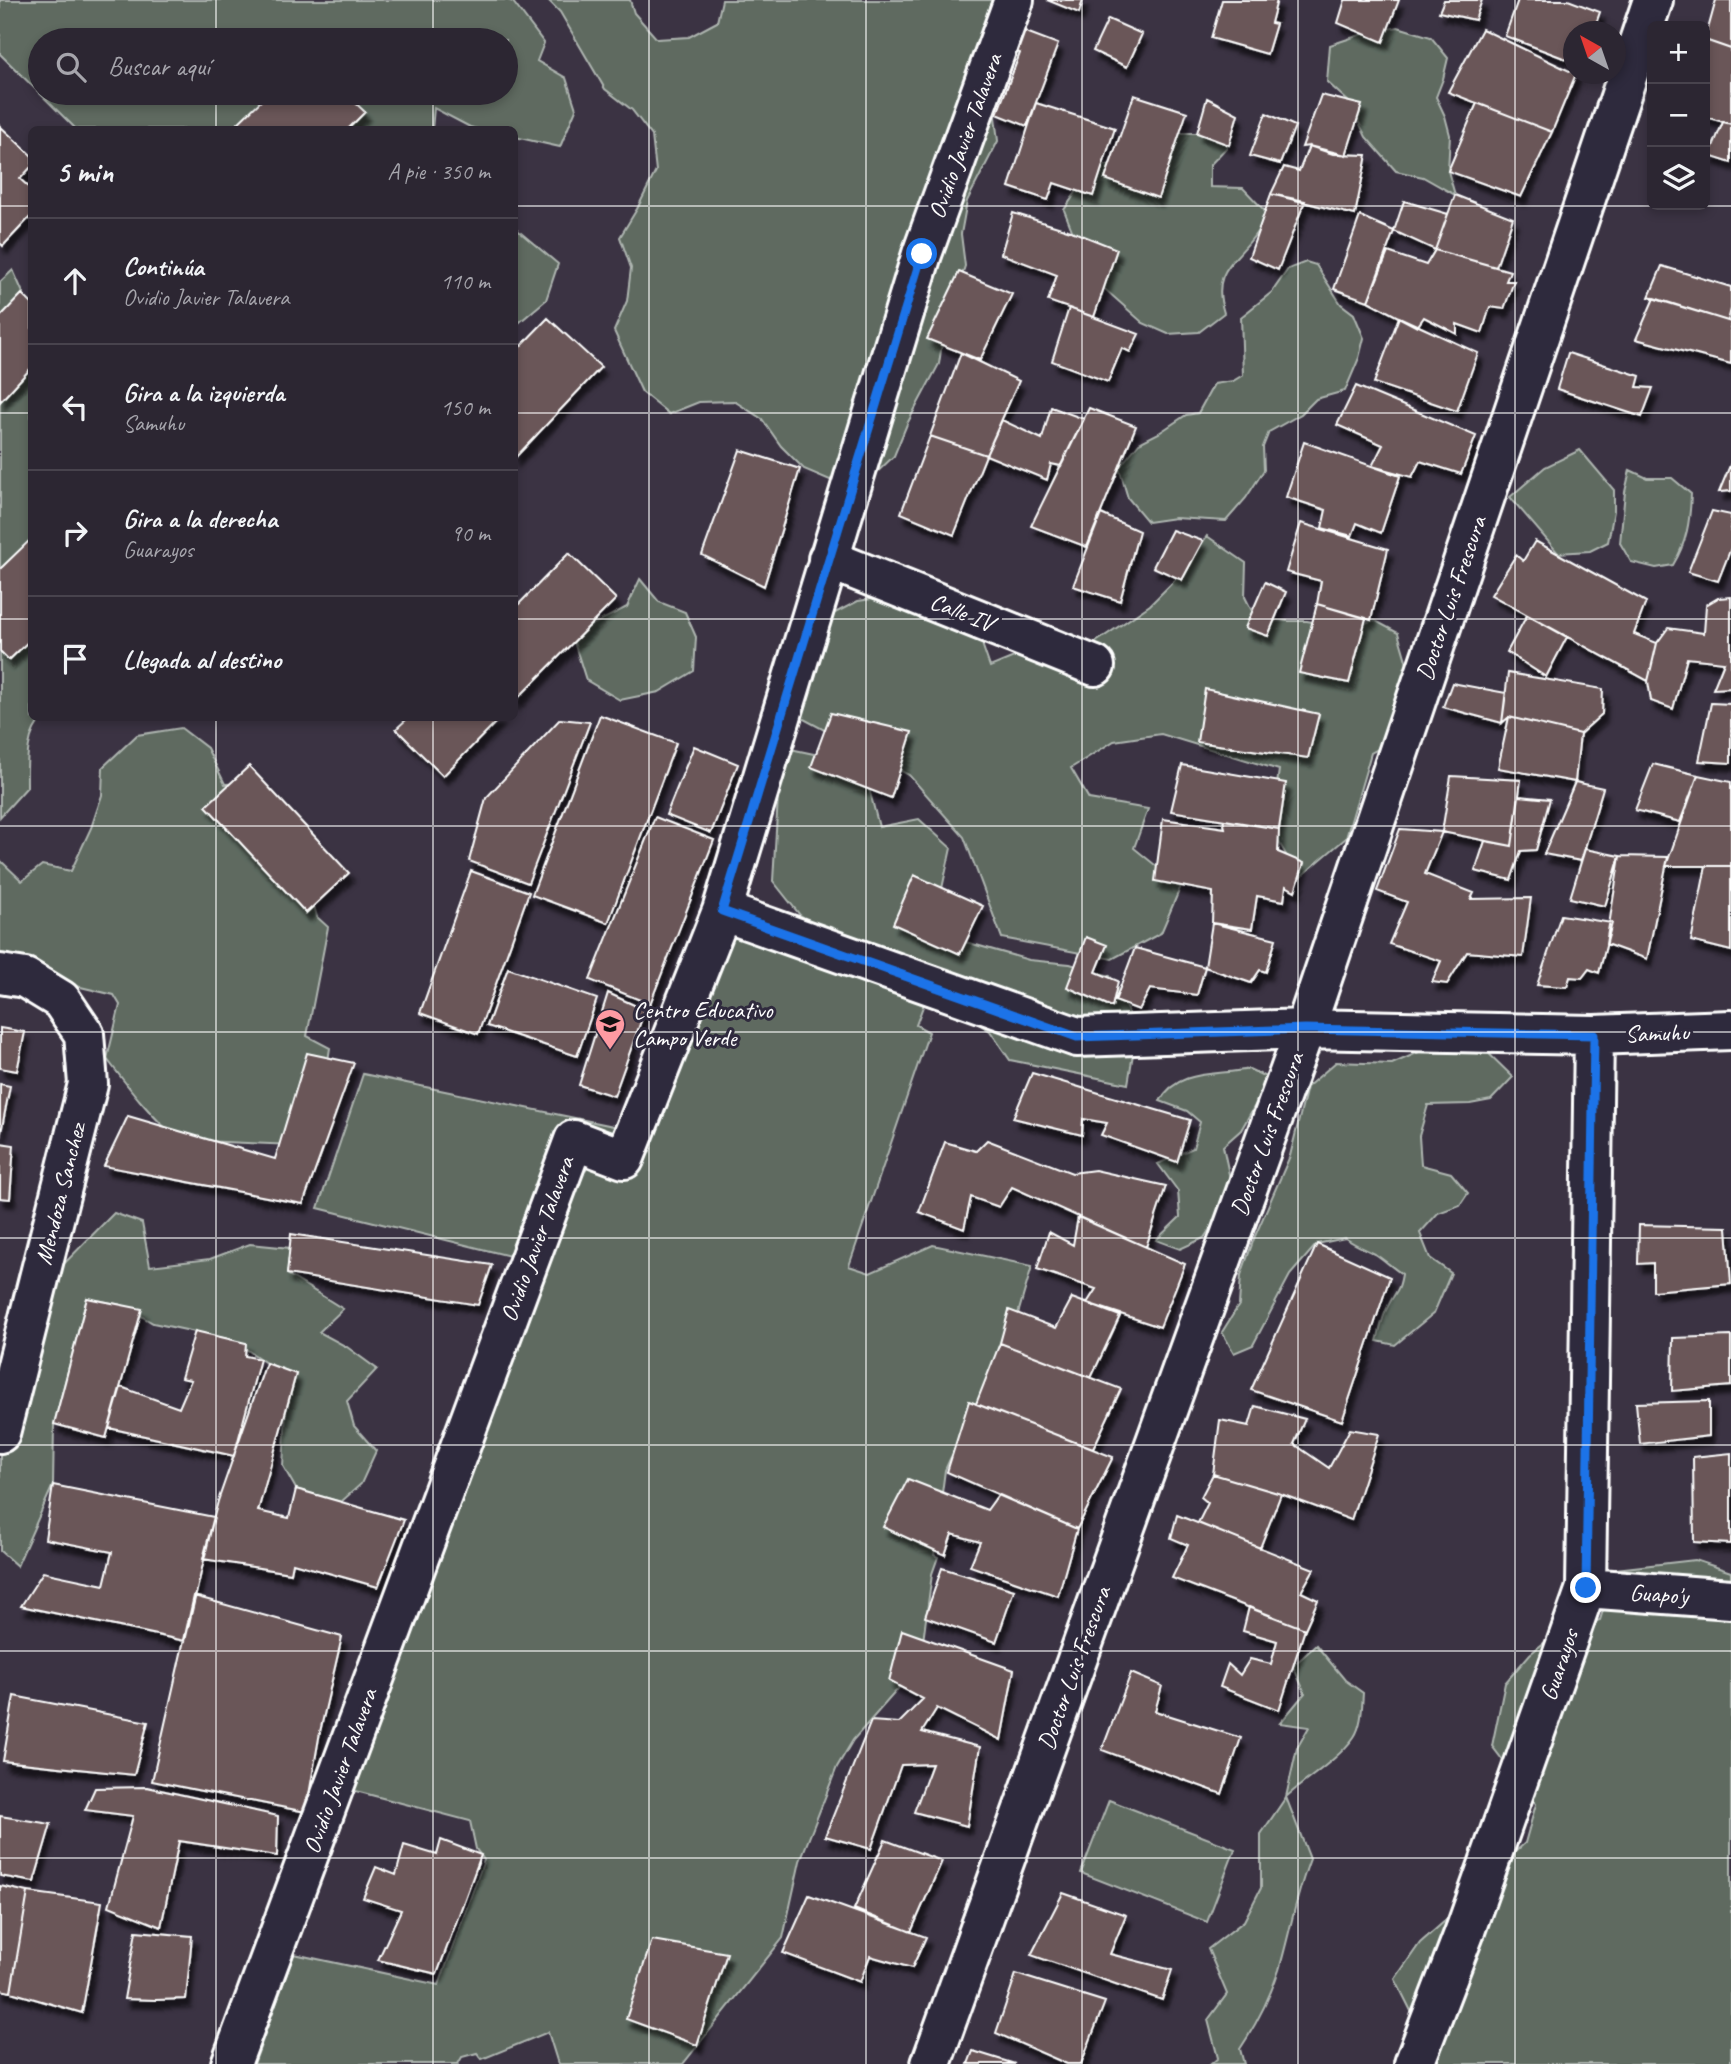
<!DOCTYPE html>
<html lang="es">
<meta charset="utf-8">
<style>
:root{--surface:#2c2632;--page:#38323e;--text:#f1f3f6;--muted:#a6a5ac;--line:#48434d}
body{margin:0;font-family:Caveat,sans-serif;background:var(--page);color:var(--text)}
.controls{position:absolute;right:21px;top:21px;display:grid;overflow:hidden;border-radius:10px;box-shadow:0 4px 10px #0003}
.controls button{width:63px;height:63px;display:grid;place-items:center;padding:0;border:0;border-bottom:2px solid var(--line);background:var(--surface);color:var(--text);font:35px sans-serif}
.compass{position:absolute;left:1563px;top:21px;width:63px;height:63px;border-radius:50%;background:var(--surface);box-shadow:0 4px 10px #0003;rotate:320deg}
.stop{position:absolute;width:21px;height:21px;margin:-16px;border:5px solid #1a73e8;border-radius:50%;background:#fff}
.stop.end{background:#1a73e8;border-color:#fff;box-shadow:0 2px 7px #0008}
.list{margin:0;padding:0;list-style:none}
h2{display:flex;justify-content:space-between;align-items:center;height:91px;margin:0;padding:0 28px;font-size:30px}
h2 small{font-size:23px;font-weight:400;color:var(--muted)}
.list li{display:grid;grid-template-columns:46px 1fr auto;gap:21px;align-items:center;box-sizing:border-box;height:126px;padding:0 28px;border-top:2px solid var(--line)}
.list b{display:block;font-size:26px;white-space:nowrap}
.list p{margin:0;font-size:23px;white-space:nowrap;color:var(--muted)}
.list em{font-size:23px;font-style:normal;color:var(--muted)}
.icon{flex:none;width:38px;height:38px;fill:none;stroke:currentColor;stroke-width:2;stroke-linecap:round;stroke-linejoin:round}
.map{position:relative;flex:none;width:1731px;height:2064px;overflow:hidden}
.search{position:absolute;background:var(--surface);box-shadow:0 4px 10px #0003;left:28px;top:28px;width:490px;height:77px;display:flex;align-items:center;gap:18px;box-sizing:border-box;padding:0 24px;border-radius:38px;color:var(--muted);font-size:26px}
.panel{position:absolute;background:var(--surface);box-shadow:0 4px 10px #0003;left:28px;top:126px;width:490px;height:595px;border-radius:10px}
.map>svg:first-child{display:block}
.green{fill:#5e6b61;stroke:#aeb5b0;stroke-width:2;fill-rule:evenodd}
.building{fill:#6b5759;stroke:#fff;stroke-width:2;filter:url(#shadow)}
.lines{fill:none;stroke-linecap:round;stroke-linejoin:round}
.minor-casing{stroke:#fff;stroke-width:44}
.minor{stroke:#2f2a3d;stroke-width:38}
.route{stroke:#1a73e8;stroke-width:9}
.grid{fill:none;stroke:#fff;stroke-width:2;stroke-opacity:0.55}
.labels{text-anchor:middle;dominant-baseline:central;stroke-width:6;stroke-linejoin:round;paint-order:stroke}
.street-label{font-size:24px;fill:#fff;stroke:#2f2a3d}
.poi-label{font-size:24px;fill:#fff;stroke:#2f2a3d;text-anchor:start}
</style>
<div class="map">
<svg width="1731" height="2064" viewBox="0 0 1731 2064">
<defs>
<filter id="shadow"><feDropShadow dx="4.5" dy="8" stdDeviation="2" flood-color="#0009"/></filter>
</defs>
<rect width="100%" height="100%" fill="#3b3343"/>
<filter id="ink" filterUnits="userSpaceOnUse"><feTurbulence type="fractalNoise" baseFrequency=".0143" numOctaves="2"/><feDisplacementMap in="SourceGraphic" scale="14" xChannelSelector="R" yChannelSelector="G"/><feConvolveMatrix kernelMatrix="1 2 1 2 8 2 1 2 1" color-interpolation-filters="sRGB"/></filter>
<g filter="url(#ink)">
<path class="green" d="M0 0H508L513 2 544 43 537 61 566 78 576 109 560 147 515 137 514 130H481L470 127 434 108 432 129H76L0 54ZM40 40H506V93H40Z
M548 0H630L634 13 657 39 689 37 717 22 722 0H993L989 6 990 76 998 141 967 201 961 234 965 266 944 330 939 364 907 424 894 456 870 479 837 483 804 469 781 446 762 419 734 401 699 402 669 414 642 392 614 331 627 301 631 268 620 237 637 209 656 171 652 136 632 110 605 89 560 12Z
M1398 27 1431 37 1448 58 1443 79 1436 97 1445 116 1450 135 1448 171 1455 195 1423 177 1396 171 1366 137 1349 102 1327 82 1330 45 1363 34Z
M1172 133H1197L1229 145 1210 165V187L1243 188 1265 211C1263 218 1261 226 1257 232 1237 262 1210 269 1224 313L1199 332 1168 334 1143 323 1090 276 1064 210 1077 191 1103 166 1129 159Z
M515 228 558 264 546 300 515 326Z
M1306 262 1316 265 1341 304 1354 314 1364 338 1359 358 1345 391 1316 399 1301 414 1269 432 1263 447 1264 470 1246 498 1226 521 1175 518 1148 522 1128 498 1119 468 1139 443 1159 433 1186 415 1198 413 1214 384 1233 381 1243 375 1241 317 1272 292 1288 269Z
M13 270 31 311 32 718H43C25 733 27 765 27 787L0 817V282Z
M1580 450 1614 490V511L1608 542 1590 551 1558 553 1510 497 1545 467Z
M1630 470 1647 478H1672L1691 494C1690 521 1687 542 1673 565L1656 568 1631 562 1620 543 1625 492Z
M1207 536 1246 563 1245 597 1257 621H1307L1348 629 1374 620 1398 633 1417 698 1405 734 1371 753 1346 838 1299 878 1271 828 1279 770 1161 734 1114 741 1071 768 1089 799 1148 809 1134 848 1181 886 1161 933 1112 959 1002 938 964 837 909 775 783 708 808 627 858 601 907 594 972 615 990 667 1031 650 1093 644 1150 605 1180 575Z
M640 579 659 602 685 612 696 637 694 671 659 692 620 700 586 680 574 642 588 627 627 607Z
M181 728 207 748 225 784 254 783 303 863 317 917 328 927 307 1036 330 1048 324 1086 294 1145 179 1140C151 1117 129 1088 107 1059L120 1005 114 995 0 968V860L22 881 42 865 71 871 91 828 102 795 103 767 137 735Z
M781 747 828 757 864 769 879 827 919 819 951 848 937 911 962 941 1029 960 1070 964 1110 976 1137 1030 1128 1084 1010 1060 990 1031 800 915 773 881Z
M723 926 925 1001 916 1025 929 1032 849 1266 870 1273 933 1245 1032 1266 1006 1355 950 1459 945 1470 934 1555 938 1557 932 1574 920 1664 853 1740 837 1767 800 1861 783 1938 683 2064H558L548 2032 482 2059 477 2053 462 2057 458 2064H254L294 1954 439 1985 484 1860 476 1849 470 1821 352 1790 542 1264 318 1208 363 1074 628 1129Z
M1479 1044 1513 1077 1491 1100 1470 1104 1428 1105 1419 1136 1421 1165 1451 1173 1468 1193 1460 1205 1438 1213 1420 1233 1430 1258 1451 1273 1434 1313 1395 1345 1377 1341C1380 1329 1382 1317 1388 1306 1395 1291 1399 1293 1402 1274 1393 1268 1383 1259 1375 1254 1365 1249 1355 1245 1345 1238L1317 1244 1290 1275 1253 1345 1234 1353 1222 1332 1239 1305 1241 1275 1255 1236 1290 1156 1307 1087 1336 1062 1392 1064 1426 1049Z
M1249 1069 1270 1079 1241 1130 1223 1146 1233 1193 1204 1238 1180 1249 1156 1240 1180 1217 1178 1191 1158 1164 1193 1148 1200 1122 1187 1111 1160 1101C1178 1068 1218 1076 1249 1069Z
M114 1213 142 1223 150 1266 210 1259 250 1244 290 1248 287 1274 343 1309 319 1332 347 1347 377 1369 347 1401 354 1426 376 1451 361 1484 341 1502 296 1489 283 1466 286 1412 296 1374 266 1363 233 1340 153 1323 122 1305 87 1298 54 1424 53 1485 17 1566 0 1551V1400L48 1280Z
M1695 1560 1731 1572V2064H1433L1411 2011 1395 1979 1420 1943 1480 1890 1503 1863 1525 1843 1536 1804 1492 1746 1505 1683 1530 1654 1555 1634 1600 1620 1616 1569Z
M1316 1645 1345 1680 1363 1693C1362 1707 1362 1725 1354 1737 1339 1759 1306 1779 1286 1797L1310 1859C1296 1895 1290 1933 1279 1970 1270 1997 1256 2025 1240 2049L1244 2064H1211L1218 2058 1208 2020 1227 1994 1208 1949 1244 1921 1261 1888V1834L1286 1797 1297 1748 1309 1727 1280 1723 1305 1693 1293 1666Z
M1109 1800 1235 1849 1207 1922 1081 1873Z"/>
<path class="building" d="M1047 0H1083L1079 13Z
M1222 0H1277L1271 23 1276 24 1267 54 1211 38Z
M1345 0H1399L1383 42 1338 23Z
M1444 0H1482L1475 20 1439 12Z
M1518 0H1568L1600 12 1593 32H1574V62L1505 36Z
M1716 0H1731V49L1705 40Z
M1108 19 1142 34 1127 67 1093 51Z
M1013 27 1058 44 1027 126 997 114 1020 53 1005 48Z
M1482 29 1576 74 1552 132 1448 92Z
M1705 40 1731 49V124L1705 117Z
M269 93H345L365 112 347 130H231Z
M1134 95 1187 112 1158 198 1105 179Z
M1321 95 1362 105 1346 155 1309 146 1302 147Z
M1207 98 1238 114 1229 145 1197 133Z
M1036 103 1115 128 1093 196 1054 183 1048 200 1009 187Z
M1477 103 1552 132 1521 197 1448 171Z
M1266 113 1295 126 1280 164 1250 156Z
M1723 122 1731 124V163L1709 156Z
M0 126 32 156V166L20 179 32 190V215L3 246 0 243Z
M1309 146 1333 154 1367 155 1355 215 1271 194 1284 167 1299 171Z
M1271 194 1305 201 1278 270 1249 257Z
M1455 195 1513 218 1496 267 1435 250Z
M1404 201 1448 214 1435 250 1394 231Z
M1013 213 1074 232 1117 249 1094 317 1048 301 1057 275 1001 254Z
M1360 216 1394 231 1368 301 1334 289Z
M1435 250 1510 271 1506 281H1514L1504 309 1490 307 1482 333 1457 324V334L1424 317 1417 327 1368 301 1388 252 1426 265Z
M1662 266 1731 287V309L1728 321 1649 297Z
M959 272 1012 294 980 360 927 339Z
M22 294 32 304V367L0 402V317Z
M1654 298 1731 322V364L1636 339Z
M1069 308 1139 334 1130 352 1122 348 1108 382 1052 361Z
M1399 317 1478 353 1457 411 1374 383Z
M548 318 601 367 514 459V353Z
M961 353 1019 381 986 455 930 436Z
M1568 353 1640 376 1637 387 1653 388 1642 417 1557 389Z
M1356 386 1476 436 1461 474 1420 461 1412 477 1372 466 1383 445 1337 425Z
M1051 407 1084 419 1061 466 1051 464 1047 480 986 455 1002 420 1042 439Z
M1089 408 1136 426 1087 547 1031 526Z
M930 436 986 455 954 535 901 513Z
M1304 442 1400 476 1381 533 1357 523 1352 536 1322 528 1326 510 1286 497Z
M740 450 800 469 764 586 702 555Z
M1731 463V491L1719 492Z
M1712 511 1731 515V548L1718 581 1688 572Z
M1101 514 1139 531 1120 601 1073 586Z
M1301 523 1388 549 1371 620 1317 604 1321 581 1286 572Z
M1172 530 1203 541 1182 580 1153 567Z
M32 538V638L9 660 0 651V569Z
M1535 541 1646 602 1634 634 1657 643 1648 681 1491 595 1516 555 1523 561Z
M569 553 616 599 514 702V609Z
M1265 582 1286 592 1268 636 1245 628Z
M1731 597V688L1713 689 1724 662 1687 658 1673 709 1651 701 1648 681 1653 660 1657 643 1668 628 1704 633 1706 605 1718 598Z
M1317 604 1366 618 1349 683 1299 673Z
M1527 615 1567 637 1546 677 1507 652Z
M1508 673 1603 689 1602 714 1580 734 1509 717 1502 723Z
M1452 683 1506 693 1502 723 1443 707Z
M1205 689 1319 714 1308 758 1197 742Z
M1711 703 1731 704V763L1699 761Z
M831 713 912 732 891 798 811 767Z
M600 715 676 743 608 923 532 895Z
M1509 717 1580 734 1575 782 1498 768Z
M408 718H500L443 776 396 729Z
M560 719 590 722 528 883 469 861 486 798Z
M694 746 738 764 711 833 666 815Z
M1653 764 1698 775 1680 822 1635 810Z
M1182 765 1286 783 1279 829 1171 811Z
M249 766 349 873 306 913 206 806Z
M1698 775 1731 782V866H1666Z
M1451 776 1521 780 1512 846 1442 832Z
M1575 782 1603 788 1581 861 1544 854Z
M1519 796 1550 799 1536 850 1521 851 1511 880 1475 871 1485 841 1512 846Z
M655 817 714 840 650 1004 590 980Z
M1163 819 1225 828 1223 820 1279 829 1278 852 1304 863 1295 891 1286 886 1284 901 1257 896 1252 929 1212 923 1213 892 1155 881Z
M1400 829 1442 832 1425 874 1474 893 1471 899 1531 898 1523 957 1467 952 1447 984 1432 982 1441 961 1389 944 1407 902 1377 891Z
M1585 849 1620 856 1605 906 1570 898Z
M1620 856 1668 857 1647 959 1606 944Z
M1706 866H1731V951L1691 941Z
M471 871 529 892 478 1034 420 1013Z
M914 875 983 906 960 954 893 924Z
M1561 915 1612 923 1599 973 1589 969 1582 978 1570 977 1567 987 1537 985Z
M1212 923 1276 939 1266 972 1260 970 1251 983 1205 967Z
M1086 937 1107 945 1096 972 1118 981 1112 1007 1067 987Z
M1135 948 1205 967 1197 995 1150 989 1139 1010 1115 1001Z
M508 968 597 999 577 1056 487 1026Z
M608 993 645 1010 614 1096 579 1085Z
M0 1028 25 1032 17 1071 0 1068Z
M307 1053 354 1063 303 1204 104 1166 128 1116 275 1159Z
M1032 1073 1190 1120 1177 1162 1101 1135 1107 1123 1083 1119 1082 1135 1013 1118Z
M0 1084 10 1086 0 1138Z
M987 1140 1072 1173 1095 1170 1166 1186 1146 1247 1012 1187 999 1207 971 1197 964 1229 919 1212 945 1142 976 1151Z
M0 1143 14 1145 10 1199 0 1198Z
M1078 1217 1185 1264 1160 1327 1087 1303 1096 1289 1037 1269 1049 1232 1073 1245Z
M1639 1225 1727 1227 1731 1284 1653 1291V1263L1638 1264Z
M291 1234 492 1265 478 1305 287 1274Z
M1317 1244 1390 1277 1342 1421 1251 1390Z
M87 1298 142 1309 106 1438 54 1424Z
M1072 1298 1120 1316 1091 1378 1000 1343 1009 1310 1056 1328Z
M195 1331 246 1343 245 1356 260 1359 234 1456 109 1428 121 1387 179 1408 191 1380 181 1378Z
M1731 1336V1386L1672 1391 1673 1338Z
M1000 1343 1121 1389 1093 1449 976 1404Z
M266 1363 296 1374 258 1511 289 1518 296 1489 404 1520 378 1587 293 1563 291 1573 203 1559 218 1501Z
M969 1401 1113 1457 1077 1529 947 1472Z
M1709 1401V1436L1640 1444 1636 1403Z
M1255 1406 1305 1419 1294 1444 1329 1468 1350 1429 1379 1434 1351 1520 1281 1494 1213 1474 1220 1420 1249 1426Z
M1731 1453V1544L1694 1542 1693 1457Z
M1213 1474 1281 1494 1260 1548 1198 1523 1208 1503 1201 1497Z
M908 1479 987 1510 998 1495 1077 1529 1058 1596 970 1566 980 1542 952 1534 945 1555 883 1527Z
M53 1485 214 1517 185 1641 21 1606 43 1572 104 1585 112 1552 45 1539Z
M1177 1515 1314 1569 1301 1592 1318 1600 1305 1629 1172 1578 1188 1545 1171 1538Z
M942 1568 1014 1590 996 1642 925 1617Z
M194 1596 342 1637 320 1732 306 1812 152 1781Z
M1249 1607 1305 1629 1279 1710 1220 1687 1228 1664 1240 1675 1250 1659 1271 1664 1277 1641 1243 1631Z
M902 1630 1014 1670 1001 1740 937 1708 922 1732 980 1747 967 1826 914 1812 932 1764 901 1765 871 1849 825 1836 871 1721 899 1723 923 1699 889 1681Z
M1131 1673 1162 1686 1155 1711 1241 1738 1222 1794 1102 1750Z
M14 1696 148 1722 134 1775 3 1761Z
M147 1787 278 1816 277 1856 179 1841 161 1927 109 1906 133 1816 85 1810 95 1788Z
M0 1816 51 1824 34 1882 0 1876Z
M441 1840 481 1855 437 1974 378 1960 401 1910 363 1898 376 1867 396 1875 404 1845 437 1855Z
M885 1840 942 1861 911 1932 854 1909Z
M0 1886 28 1892 11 1992 0 1990Z
M28 1892 102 1902 82 2013 11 1992Z
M1063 1893 1126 1915 1110 1954 1172 1970 1162 2000 1031 1955Z
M809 1895 926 1937 912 1968 870 1956 860 1982 783 1953Z
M136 1931 192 1936 186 1999 156 2000 124 1999Z
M652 1940 727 1953 697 2045 626 2019Z
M1016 1974 1105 2002 1081 2064H1067L996 2033Z
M973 2051 1015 2064H968Z"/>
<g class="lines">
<g class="minor-casing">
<path id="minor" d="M828 559 1095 666
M722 911 1077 1037 1305 1029 1594 1035 1731 1030
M0 974 25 978 61 1000 84 1034 88 1084 0 1433
M1586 1588 1731 1599
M231 2064 574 1140 624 1159 722 911 922 254 1014 0
M931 2064 1305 1029 1653 0
M1414 2064 1465 1931 1586 1588 1594 1035"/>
</g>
<use href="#minor" class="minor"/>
</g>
</g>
<g class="lines" filter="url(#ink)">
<path class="route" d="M922 254 722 911 1077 1037 1305 1029 1594 1035 1586 1588"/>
</g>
<path class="grid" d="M216 0V40M433 0V40M649 0V2064M866 0V2064M1082 0V2064M1298 0V2064M1515 0V2064M216 93V130M433 93V130M0 206H32M514 206H1731M0 413H32M514 413H1731M0 619H32M514 619H1731M216 718V2064M433 718V2064M0 826H1731M0 1032H1731M0 1238H1731M0 1445H1731M0 1651H1731M0 1858H1731"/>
<defs>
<g id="school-pin" transform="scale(1.575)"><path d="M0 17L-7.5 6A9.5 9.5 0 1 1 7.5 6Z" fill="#ff9aa2" stroke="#2f2a3d"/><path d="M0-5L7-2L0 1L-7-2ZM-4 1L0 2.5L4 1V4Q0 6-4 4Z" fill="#111"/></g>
</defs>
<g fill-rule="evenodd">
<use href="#school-pin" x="610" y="1024"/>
</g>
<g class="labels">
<g class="street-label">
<text transform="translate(965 136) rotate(-70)">Ovidio Javier Talavera</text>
<text transform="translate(1451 598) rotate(-71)">Doctor Luis Frescura</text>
<text transform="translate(962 612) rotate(22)">Calle IV</text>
<text transform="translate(1657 1033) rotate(-2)">Samuhu</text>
<text transform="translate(1267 1134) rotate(-70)">Doctor Luis Frescura</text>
<text transform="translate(60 1194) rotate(-76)">Mendoza Sanchez</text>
<text transform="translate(537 1239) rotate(-70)">Ovidio Javier Talavera</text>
<text transform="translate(1659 1594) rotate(4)">Guapo'y</text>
<text transform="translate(1559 1665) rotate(-71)">Guarayos</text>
<text transform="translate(1074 1668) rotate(-70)">Doctor Luis Frescura</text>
<text transform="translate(340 1771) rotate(-70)">Ovidio Javier Talavera</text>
</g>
<g class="poi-label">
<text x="633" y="1010">Centro Educativo<tspan x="633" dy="28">Campo Verde</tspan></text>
</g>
</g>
</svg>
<div class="controls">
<button>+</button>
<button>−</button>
<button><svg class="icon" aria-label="layers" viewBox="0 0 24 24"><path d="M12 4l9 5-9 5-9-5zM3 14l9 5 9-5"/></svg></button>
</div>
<svg class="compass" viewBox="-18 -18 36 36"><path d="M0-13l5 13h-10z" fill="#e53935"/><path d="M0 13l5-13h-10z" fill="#a6a5ac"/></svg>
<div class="stop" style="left:922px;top:254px"></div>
<div class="stop end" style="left:1586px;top:1588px"></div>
<div class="search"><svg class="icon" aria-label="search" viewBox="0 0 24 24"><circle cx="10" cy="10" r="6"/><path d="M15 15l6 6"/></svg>Buscar aquí</div>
<section class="panel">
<h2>5 min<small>A pie · 350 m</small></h2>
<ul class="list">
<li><svg class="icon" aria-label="ahead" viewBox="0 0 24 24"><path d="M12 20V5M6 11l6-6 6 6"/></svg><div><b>Continúa</b><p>Ovidio Javier Talavera</p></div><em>110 m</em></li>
<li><svg class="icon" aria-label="left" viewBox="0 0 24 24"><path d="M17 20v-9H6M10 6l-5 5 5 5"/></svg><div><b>Gira a la izquierda</b><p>Samuhu</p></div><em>150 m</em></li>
<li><svg class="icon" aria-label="right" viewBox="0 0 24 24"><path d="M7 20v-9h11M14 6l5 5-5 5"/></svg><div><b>Gira a la derecha</b><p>Guarayos</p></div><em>90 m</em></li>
<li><svg class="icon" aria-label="arrive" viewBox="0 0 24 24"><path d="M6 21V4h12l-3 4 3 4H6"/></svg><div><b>Llegada al destino</b></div></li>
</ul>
</section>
</div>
